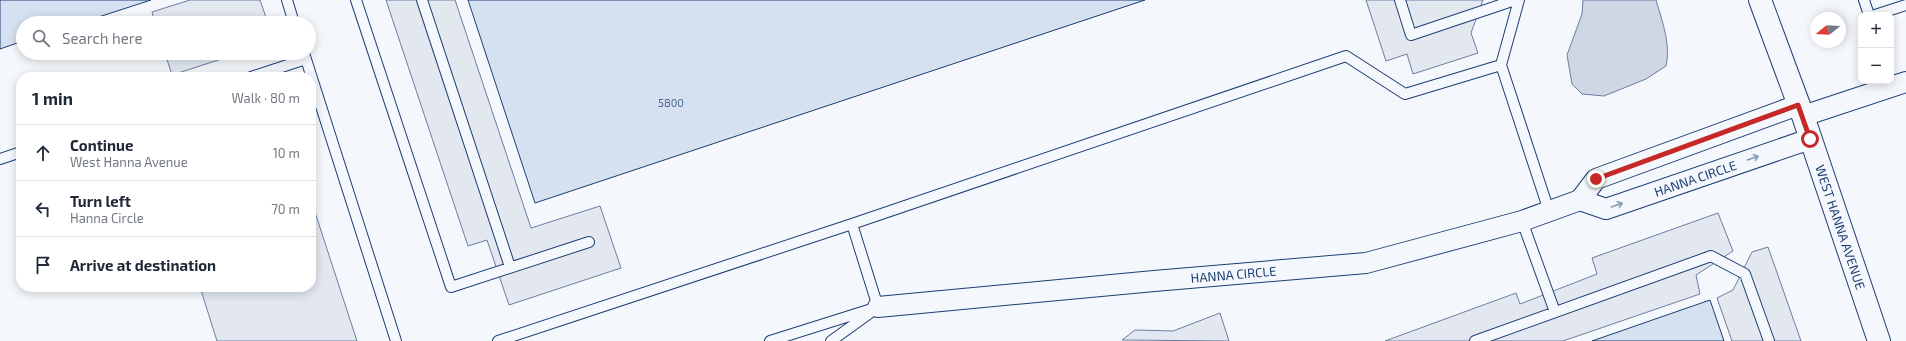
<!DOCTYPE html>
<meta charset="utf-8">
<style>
:root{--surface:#fff;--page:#f6f6f7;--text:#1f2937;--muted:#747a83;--line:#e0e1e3}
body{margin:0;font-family:"Exo 2",sans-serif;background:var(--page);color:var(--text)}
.controls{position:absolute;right:12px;top:12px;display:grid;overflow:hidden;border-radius:8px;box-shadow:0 2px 10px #0003}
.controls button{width:36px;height:36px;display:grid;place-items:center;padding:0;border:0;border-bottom:1px solid var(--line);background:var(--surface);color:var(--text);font:20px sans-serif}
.compass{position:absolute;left:1810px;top:12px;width:36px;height:36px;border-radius:50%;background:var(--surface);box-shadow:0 2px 10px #0003;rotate:252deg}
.stop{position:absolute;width:12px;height:12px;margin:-9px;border:3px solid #c62828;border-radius:50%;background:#fff}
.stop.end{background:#c62828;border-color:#fff;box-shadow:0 1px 4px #0008}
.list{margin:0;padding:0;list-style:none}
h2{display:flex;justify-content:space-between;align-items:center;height:52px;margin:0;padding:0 16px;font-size:17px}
h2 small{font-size:13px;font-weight:400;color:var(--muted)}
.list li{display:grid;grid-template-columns:26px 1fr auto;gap:12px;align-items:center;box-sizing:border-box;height:56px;padding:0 16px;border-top:1px solid var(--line)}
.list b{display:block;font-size:15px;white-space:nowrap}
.list p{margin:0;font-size:13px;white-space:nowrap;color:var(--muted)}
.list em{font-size:13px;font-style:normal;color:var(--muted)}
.icon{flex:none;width:22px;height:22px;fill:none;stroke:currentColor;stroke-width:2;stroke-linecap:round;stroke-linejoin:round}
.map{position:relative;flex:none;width:1906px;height:341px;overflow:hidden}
.search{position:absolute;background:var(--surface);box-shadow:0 2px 10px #0003;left:16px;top:16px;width:300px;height:44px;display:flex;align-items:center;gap:10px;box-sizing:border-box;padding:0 14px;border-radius:22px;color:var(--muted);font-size:15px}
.panel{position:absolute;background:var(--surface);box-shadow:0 2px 10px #0003;left:16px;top:72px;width:300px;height:220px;border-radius:16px}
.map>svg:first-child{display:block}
.parking{fill:#e3e8f0;stroke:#687fa3}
.water{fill:#cfd7e4;stroke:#687fa3}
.building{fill:#d5e0f0;stroke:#1d3f73}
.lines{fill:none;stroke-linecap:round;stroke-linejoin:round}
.service-casing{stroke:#1d3f73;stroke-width:12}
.minor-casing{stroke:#1d3f73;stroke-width:22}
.tertiary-casing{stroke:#1d3f73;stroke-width:24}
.service{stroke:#f4f7fb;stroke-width:10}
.minor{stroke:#f4f7fb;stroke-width:20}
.tertiary{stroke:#f4f7fb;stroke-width:22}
.oneway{stroke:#889bb7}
.route{stroke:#c62828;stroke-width:5}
.labels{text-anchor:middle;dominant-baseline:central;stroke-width:3;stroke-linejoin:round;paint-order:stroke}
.number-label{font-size:11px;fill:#4b6792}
.street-label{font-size:13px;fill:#1d3f73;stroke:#f4f7fb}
</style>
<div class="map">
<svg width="1906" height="341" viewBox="0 0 1906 341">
<rect width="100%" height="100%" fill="#f4f7fb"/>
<path class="parking" d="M190 0H260L268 23H155L152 12Z
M386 0H455L531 228 600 206 621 268 509 305 487 240 468 246Z
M1366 0H1483L1471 33 1478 53 1413 74 1407 54 1386 61Z
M165 53H240L172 75Z
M311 200 357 341H217L200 287H311Z
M1718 213 1733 251 1696 275 1700 294 1563 341H1385L1516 293 1520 304 1597 274 1592 258Z
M1768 247 1801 341H1732L1717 298 1733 290 1752 252Z
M1220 313 1229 341 1122 340 1135 330 1173 331Z"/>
<path class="water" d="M1583 0H1656C1662 21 1671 44 1666 66L1646 79 1604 96 1582 94 1572 84 1567 55 1582 14Z"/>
<path class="building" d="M0 0H151L80 23H23V41L0 49Z
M468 0H1145L535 203Z
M1710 300 1724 341H1592Z"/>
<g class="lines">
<g class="service-casing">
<path id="service" d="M287 0 294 23
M356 0 451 287 589 242
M422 0 510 267
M1400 0 1411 35 1515 0
M1519 0 1501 65 1549 211
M1864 0 1869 15
M1875 15 1906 5
M304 53 396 341
M251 77 306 59
M0 159 21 152
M1522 221 1555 312
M852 224 878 307
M498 341 852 224 1346 56 1405 94 1501 65
M770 341 878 307
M831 341 870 313
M1475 341 1711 256 1745 274 1769 341"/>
</g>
<g class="minor-casing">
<g id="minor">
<path d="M1803 116 1906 82"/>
<path id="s1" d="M1580 200 1606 209 1810 139"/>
<path id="s2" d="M878 307 1154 281 1366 263 1522 221 1580 200 1596 179 1798 105"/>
</g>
</g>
<g class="tertiary-casing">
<g id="tertiary">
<path id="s3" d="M1760 0 1803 116 1879 341"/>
</g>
</g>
<use href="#service" class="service"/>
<use href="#minor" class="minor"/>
<use href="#tertiary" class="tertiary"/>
</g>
<defs><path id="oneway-shaft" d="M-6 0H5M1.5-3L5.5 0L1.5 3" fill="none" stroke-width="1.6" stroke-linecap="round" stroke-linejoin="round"/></defs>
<g class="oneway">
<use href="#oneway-shaft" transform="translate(1753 158) rotate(-19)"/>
<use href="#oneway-shaft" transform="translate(1617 205) rotate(-19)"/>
</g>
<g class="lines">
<path class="route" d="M1596 179 1798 105 1810 139"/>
</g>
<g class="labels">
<g class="number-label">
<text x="671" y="102">5800</text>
</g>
<g class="street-label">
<text stroke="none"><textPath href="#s1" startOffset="122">HANNA CIRCLE</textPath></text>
<text stroke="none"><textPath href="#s3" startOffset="241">WEST HANNA AVENUE</textPath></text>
<text stroke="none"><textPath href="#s2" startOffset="357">HANNA CIRCLE</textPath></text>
</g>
</g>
</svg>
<div class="controls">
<button>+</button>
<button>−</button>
</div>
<svg class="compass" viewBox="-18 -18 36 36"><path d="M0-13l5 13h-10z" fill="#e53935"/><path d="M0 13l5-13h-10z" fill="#747a83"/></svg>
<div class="stop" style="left:1810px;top:139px"></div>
<div class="stop end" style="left:1596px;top:179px"></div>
<div class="search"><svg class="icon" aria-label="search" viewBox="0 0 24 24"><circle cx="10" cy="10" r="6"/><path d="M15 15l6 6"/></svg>Search here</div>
<section class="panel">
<h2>1 min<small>Walk · 80 m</small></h2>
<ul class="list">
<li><svg class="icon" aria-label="ahead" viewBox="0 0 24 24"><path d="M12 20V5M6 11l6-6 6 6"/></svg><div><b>Continue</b><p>West Hanna Avenue</p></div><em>10 m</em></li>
<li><svg class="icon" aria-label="left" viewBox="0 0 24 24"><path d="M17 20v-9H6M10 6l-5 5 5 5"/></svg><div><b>Turn left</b><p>Hanna Circle</p></div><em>70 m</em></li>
<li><svg class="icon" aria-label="arrive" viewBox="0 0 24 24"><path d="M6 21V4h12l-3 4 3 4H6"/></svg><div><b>Arrive at destination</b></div></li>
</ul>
</section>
</div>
